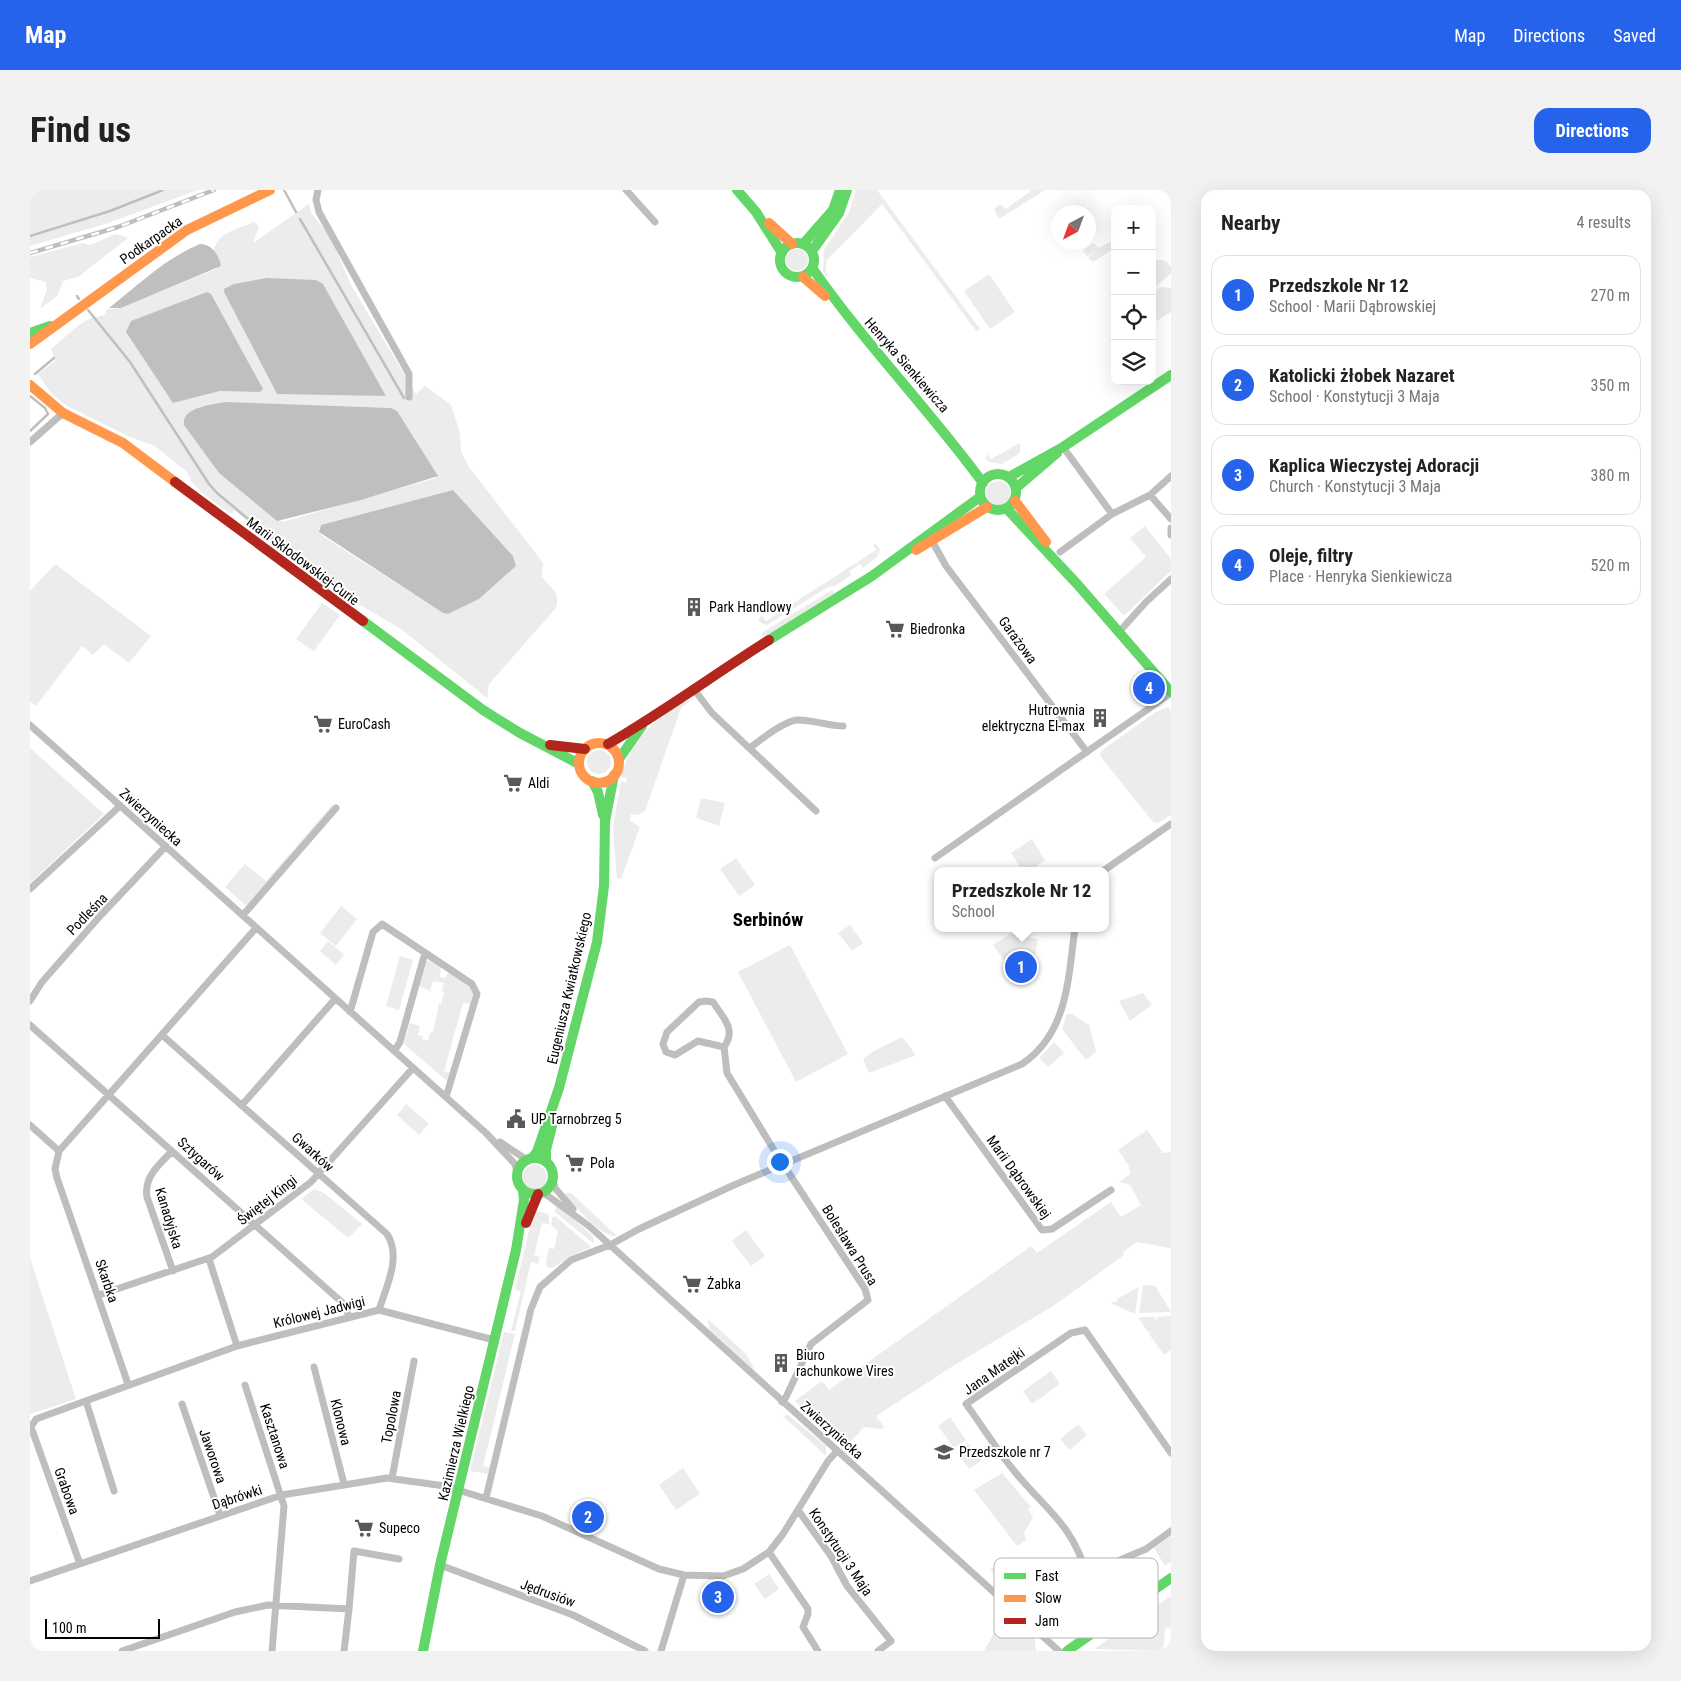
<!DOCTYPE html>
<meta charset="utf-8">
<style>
:root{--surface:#fff;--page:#f2f2f2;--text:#222;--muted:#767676;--line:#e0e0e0;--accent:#2563eb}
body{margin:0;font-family:"Roboto Condensed",sans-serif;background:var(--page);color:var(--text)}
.controls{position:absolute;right:15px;top:15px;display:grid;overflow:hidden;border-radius:10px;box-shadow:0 5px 20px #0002}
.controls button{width:45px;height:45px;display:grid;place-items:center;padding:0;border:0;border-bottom:1px solid var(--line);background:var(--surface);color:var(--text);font:25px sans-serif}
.compass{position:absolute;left:1021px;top:15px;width:45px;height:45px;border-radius:50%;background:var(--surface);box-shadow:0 5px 20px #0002;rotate:221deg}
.scale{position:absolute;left:15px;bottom:12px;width:115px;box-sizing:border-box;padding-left:5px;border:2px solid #000;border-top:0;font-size:14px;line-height:18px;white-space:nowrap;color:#000;-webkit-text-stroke:4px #fff;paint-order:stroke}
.you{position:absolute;left:749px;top:971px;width:18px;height:18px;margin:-12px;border:4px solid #fff;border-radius:50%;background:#1a73e8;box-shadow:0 0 0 8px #1a73e833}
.badge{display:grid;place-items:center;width:32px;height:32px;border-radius:50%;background:var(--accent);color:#fff;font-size:16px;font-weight:700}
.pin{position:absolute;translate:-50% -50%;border:2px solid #fff;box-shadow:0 1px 5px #0006}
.popup{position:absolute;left:904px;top:677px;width:175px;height:65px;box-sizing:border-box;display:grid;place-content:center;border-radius:10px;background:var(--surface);filter:drop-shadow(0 1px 4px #0005);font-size:16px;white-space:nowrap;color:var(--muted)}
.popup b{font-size:19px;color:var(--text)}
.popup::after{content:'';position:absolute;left:50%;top:100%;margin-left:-10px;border:10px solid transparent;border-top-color:var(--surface)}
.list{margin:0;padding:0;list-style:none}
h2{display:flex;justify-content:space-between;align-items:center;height:65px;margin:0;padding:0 20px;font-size:21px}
h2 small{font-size:16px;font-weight:400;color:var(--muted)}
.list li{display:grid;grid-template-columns:32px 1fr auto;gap:15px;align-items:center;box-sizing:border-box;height:80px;margin:0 10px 10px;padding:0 10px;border:1px solid var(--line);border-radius:15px}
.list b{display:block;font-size:19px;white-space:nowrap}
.list p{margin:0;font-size:16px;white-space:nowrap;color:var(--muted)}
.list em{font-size:16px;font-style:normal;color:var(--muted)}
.icon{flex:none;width:28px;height:28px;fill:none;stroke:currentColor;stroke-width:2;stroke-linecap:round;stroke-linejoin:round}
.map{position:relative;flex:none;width:1141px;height:1461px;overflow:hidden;border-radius:15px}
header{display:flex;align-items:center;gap:30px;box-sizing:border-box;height:70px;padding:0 25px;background:var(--accent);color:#fff}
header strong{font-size:24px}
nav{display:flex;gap:28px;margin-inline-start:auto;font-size:18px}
.intro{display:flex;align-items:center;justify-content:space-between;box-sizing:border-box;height:120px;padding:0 30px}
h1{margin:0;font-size:35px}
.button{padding:12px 22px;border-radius:15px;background:var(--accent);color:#fff;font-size:18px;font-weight:700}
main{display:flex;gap:30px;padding:0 30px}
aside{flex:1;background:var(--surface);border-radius:15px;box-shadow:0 5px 20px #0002}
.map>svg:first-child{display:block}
.green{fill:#ececec;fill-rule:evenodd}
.water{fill:#bfbfbf}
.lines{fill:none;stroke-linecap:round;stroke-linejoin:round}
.stream{stroke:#bfbfbf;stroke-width:2.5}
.street{stroke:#bebebe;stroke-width:7}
.fast{stroke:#63d668;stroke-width:10}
.slow{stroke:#ff974d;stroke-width:10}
.jam{stroke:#b3261e;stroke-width:10}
.rail-casing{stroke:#bebebe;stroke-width:4.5}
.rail{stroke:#fff;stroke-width:2.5;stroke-dasharray:8;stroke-linecap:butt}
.labels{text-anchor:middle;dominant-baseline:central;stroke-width:4;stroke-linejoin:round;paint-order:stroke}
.street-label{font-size:14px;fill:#000;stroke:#fff}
.poi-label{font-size:14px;fill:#000;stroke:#fff;text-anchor:start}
.district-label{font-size:19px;font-weight:bold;fill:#000;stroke:#fff}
.key{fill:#fff;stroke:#b2b2b2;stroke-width:1}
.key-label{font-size:14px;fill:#000}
</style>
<header>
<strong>Map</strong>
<nav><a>Map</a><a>Directions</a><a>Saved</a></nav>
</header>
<div class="intro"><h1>Find us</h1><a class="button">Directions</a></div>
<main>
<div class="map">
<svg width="1141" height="1461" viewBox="0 0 1141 1461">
<rect width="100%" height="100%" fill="#fff"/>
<path class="green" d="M0 0H168L78 33 0 56Z
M826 0H847L950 139 946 141 852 14 796 71V83L799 86 796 87 793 80 794 60 819 22Z
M1002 0H1015L969 29 964 19 970 14 976 19Z
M279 14 282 24 300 46 321 95 386 204 395 196 421 215 430 243 431 261 439 277 513 373 512 387C522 398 531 404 526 418L459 494 457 508 371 439 310 403 273 376 204 320 202 323H199L171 302 162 292 157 282 125 256 100 247 35 215 20 202 8 184 25 171 21 159 50 134 59 129 75 125 77 119 91 118 186 79 190 71 184 60C188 42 208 39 224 32L229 36 223 53ZM237 88 293 94 355 206 247 203 194 102ZM181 104 230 202 190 201 143 213ZM195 212 361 218 406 288 252 332 189 283 154 235ZM423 300 483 366 486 376 449 409 418 424 413 423 291 345 289 338 291 335Z
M86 44 98 48 48 87 33 91 28 105 10 119 17 99 16 92 0 88V67L53 53 60 55Z
M1085 50V58L1063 72 1058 68 1066 61 1057 67 1053 60 1064 53 1068 58Z
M756 70a11 11 0 1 1 22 0a11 11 0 1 1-22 0Z
M1127 70 1136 71 1141 77V83L1123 99 1122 74Z
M959 84 985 122 960 139 934 101Z
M1131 97 1141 98V122L1125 132 1122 127V102Z
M990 253V263L972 274 959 272 956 269 957 264 961 269Z
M956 303a12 12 0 1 1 24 0a12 12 0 1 1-24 0Z
M1115 336 1141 369V381L1096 424 1093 425 1074 404 1116 367 1100 348Z
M846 354 850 360 847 367 833 378 830 374 819 381 821 385 805 396 798 397 737 435 731 433 728 429 732 426 736 431 846 360 843 355Z
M25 374 121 446 99 473 74 454 63 465 52 456 6 516 0 512V401Z
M802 400 804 403 739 445 731 446 733 442Z
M292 413 310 425 284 461 266 449Z
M662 510 651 518 615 621 608 625 601 624 600 631 610 637 591 689H587L583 637 591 591 596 593 597 589 590 586C595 575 599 563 606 554 614 540 646 511 662 510Z
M1138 517 1141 522V625L1128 633 1123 632 1070 566 1071 561 1126 522Z
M0 558 74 624 0 693Z
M557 572a12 12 0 1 1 24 0a12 12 0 1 1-24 0Z
M671 608 695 613 689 636 666 628Z
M302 615 304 616 218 714 215 715 195 697 215 674 236 691Z
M1002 649 1015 670 1000 681H993L981 663Z
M706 668 725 695 709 706 690 679Z
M311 716 327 729 306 756 290 743Z
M820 735 833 753 822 761 808 743Z
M980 744 1008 749 1005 766 989 791 963 755Z
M298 751 314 765 306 775 290 761Z
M760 755 818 864 766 892 708 782Z
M370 766 383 770 369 820 356 816Z
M400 770 411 777 410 787 415 788 419 782 440 797 443 802 441 814 433 813 414 881 421 883 418 892 374 854 380 833 390 836 388 845 393 846 392 849 398 851 400 843H403L409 813 411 814 414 802 412 801 414 793 403 791 400 801 389 796 396 772Z
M1113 803 1122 815 1100 831 1089 811Z
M1037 824H1042L1059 835 1066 862 1056 870 1032 839Z
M872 847 886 865 839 883 833 869 842 862Z
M1024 852 1034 863 1018 877 1009 868Z
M376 914 399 934 389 945 367 925Z
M1117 940 1133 963 1141 962V1057L1139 1058 1107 1052 1093 1062 1094 1065 1023 1116 923 1176 846 1226 854 1237 852 1239 834 1237 816 1257 765 1211 792 1191 799 1200 1001 1056 1007 1063 1081 1012 1091 1027 1111 1015 1100 995 1089 992 1100 984 1099 976 1088 960Z
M493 987a12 12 0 1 1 24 0a12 12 0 1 1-24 0Z
M284 999 294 1003 332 1034 318 1048 271 1009Z
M537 1003H541L587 1046C571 1048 546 1016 535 1005Z
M526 1014 563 1046 564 1054 525 1022Z
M504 1020 519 1024V1034L512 1033 504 1065 510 1067 508 1074 501 1072 485 1141H481L491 1101 485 1100Z
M525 1026 561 1057 539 1067 522 1078 517 1077 516 1072 519 1058 524 1059 528 1041 521 1035 522 1028Z
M716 1040 735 1066 721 1076 702 1051Z
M0 1068 46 1209 0 1224Z
M1121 1095 1126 1097 1141 1122 1109 1123 1113 1096Z
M1109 1097 1105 1124 1080 1113 1088 1111 1087 1109Z
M1141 1126V1160L1134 1165 1119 1144 1121 1142H1118L1109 1129 1110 1127H1125L1126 1131 1128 1127Z
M678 1129 717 1165 725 1181 679 1139Z
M474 1142 485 1144 453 1276 460 1277 458 1284 440 1281Z
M1021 1181 1030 1194 1002 1214 993 1201Z
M758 1225 796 1256V1266L753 1226Z
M920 1227 936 1250 924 1258 908 1236Z
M1048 1234 1057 1245 1040 1260 1030 1249Z
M938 1253 951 1271 939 1279 927 1262Z
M653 1278 670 1304 646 1320 629 1295Z
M972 1283 1001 1317 998 1319 1003 1328 994 1343 996 1350 987 1356 944 1300Z
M1141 1346V1372L1135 1376 1124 1358Z
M964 1377 978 1385 992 1406 990 1407 960 1380Z
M739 1384 749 1399 735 1409 724 1394Z
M1141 1406V1437L1135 1439 1133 1461 1064 1459Z
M975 1422 1005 1450 1006 1461H954Z"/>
<path class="water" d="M170 54C182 54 189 65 191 76L91 118H79C108 95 136 68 170 54Z
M237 88 286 90 293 94 356 206 247 204 194 102V99L204 94Z
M177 102 181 104 233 199 230 202 190 201 143 213 96 142 101 131Z
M195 212 361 218 367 221 408 286 331 310 247 331 189 283 154 235C151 217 182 215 195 212Z
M423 300 483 366 486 376 449 409 418 424 413 423 289 342 291 335Z"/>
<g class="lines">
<path class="stream" d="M254 0 266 22
M270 29 374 208
M0 46 80 21 133 0
M47 106 49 109
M58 120 100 172 179 294 187 303 247 353
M5 184 24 168
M0 206 15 218 18 224 0 241"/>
<path class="street" d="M288 0 286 10 289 22 379 184V207
M596 0 625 32
M0 252 33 223
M1033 257 1082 324
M1120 305 1141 329
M1141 338V345
M902 351 916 376 1057 562
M1030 362 1082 324 1120 305 1141 286
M1089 442 1116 412 1141 389
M663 498 682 523 786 621
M0 535 456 943 485 974 487 982
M720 558C730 550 754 531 767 530 779 529 799 536 813 536
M905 668 1141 503
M1073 681 1141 634
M0 699 90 616
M213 725 306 618
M0 811 12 792 71 725 136 656
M320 822 343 742 352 734 442 794 447 804 416 907
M0 835 315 1115 319 1127
M132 845 357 1044C372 1067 356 1097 349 1120
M694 857 668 851 645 865 636 862 633 854 637 842 669 812 676 811 683 812C693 828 707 839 694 857L697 883 747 965 835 1099 838 1110 781 1154 756 1207 752 1212
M364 861 370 852 395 763
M915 906 1012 1040 1022 1039 1081 1000
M212 915 305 809
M0 935 29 961
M470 952 497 970
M142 961C129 975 114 986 117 1007L143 1081
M523 991 525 998 543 1019
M514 1003 559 1036 1029 1461
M179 1069 207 1156
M69 1105 182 1067 281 992 383 878
M284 1177 314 1294
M98 1194 27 988 25 979 29 961 226 738
M215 1195 254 1316 242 1461
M56 1211 84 1301
M152 1214 190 1325
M362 1288 384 1171
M456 1308 501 1119 510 1097 541 1070 580 1055 609 1039 704 995 992 874C1038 843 1038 789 1045 738
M768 1320 801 1366 817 1396 861 1451 848 1461
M739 1362 778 1419V1424L773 1437 788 1461
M50 1374 1 1237 6 1229 207 1156 349 1120 464 1150
M410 1375 543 1425 615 1461
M1056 1383C1043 1337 1020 1323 991 1289 970 1266 954 1238 936 1214L1041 1143 1055 1140 1141 1263
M0 1391 252 1305 357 1288 415 1296 512 1326 629 1379 654 1385 693 1386 713 1379 739 1362 753 1344 798 1271 807 1261
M319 1419 324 1361 369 1369
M988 1423 998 1409 1116 1359 1141 1341
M92 1461 205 1422 238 1415 319 1419 314 1461
M631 1461 654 1385"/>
<path class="fast" d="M707 0 726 22 752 63
M750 70a17 17 0 1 1 34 0a17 17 0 1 1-34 0Z
M773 54 803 20 810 0
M782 61 809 23 817 0
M783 79C835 154 899 219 953 293
M0 143 20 136
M950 302a18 18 0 1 1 36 0a18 18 0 1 1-36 0Z
M979 287 1033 257 1141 185
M986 298 1027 263
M977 319 1048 395 1141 502
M333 431 453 520 490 543 549 574
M739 450 842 386 950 307
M589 569 612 536
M562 591 568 602 573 625
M487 986a18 18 0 1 1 36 0a18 18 0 1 1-36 0Z
M502 968 507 962 529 898 567 752 574 696 575 631 584 585
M516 971V960L522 936
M393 1461 410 1375 486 1060 494 1010 493 1000
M1037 1461 1141 1388"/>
<path class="slow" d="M739 33 762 54
M773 87 795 106
M0 154 157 40 240 0
M0 195 33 223 93 253 145 292
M985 311 1016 352
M886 360 957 317
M549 573a20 20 0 1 1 40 0a20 20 0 1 1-40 0Z"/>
<path class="jam" d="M145 292 333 431
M578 554C633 522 685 484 739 450
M520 555 555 559
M496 1033 508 1004"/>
<g class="rail-casing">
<path id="rail" d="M0 63 88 37 184 0"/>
</g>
<use href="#rail" class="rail"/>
</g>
<defs>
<g id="building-bare" transform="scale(1.5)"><path d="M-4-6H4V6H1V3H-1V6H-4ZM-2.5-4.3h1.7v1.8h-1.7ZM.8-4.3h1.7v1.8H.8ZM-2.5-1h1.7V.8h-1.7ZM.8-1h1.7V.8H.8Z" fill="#595959" stroke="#fff" stroke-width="2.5" paint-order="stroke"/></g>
<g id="supermarket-bare" transform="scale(1.5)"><path d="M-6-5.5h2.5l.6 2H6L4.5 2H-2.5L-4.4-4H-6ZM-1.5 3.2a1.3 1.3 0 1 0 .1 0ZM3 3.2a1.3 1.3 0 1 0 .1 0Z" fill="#595959" stroke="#fff" stroke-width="2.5" paint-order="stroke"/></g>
<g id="civic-bare" transform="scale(1.5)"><path d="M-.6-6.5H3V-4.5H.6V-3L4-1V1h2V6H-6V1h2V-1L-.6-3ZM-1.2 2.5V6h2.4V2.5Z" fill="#595959" stroke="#fff" stroke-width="2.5" paint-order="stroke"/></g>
<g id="school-bare" transform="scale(1.5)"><path d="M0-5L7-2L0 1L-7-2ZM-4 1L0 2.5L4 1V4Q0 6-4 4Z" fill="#595959" stroke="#fff" stroke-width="2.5" paint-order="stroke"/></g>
</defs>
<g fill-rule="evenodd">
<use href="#building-bare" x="664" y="417"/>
<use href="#supermarket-bare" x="865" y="439"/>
<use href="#building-bare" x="1070" y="528"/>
<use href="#supermarket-bare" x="293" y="534"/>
<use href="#supermarket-bare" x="483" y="593"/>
<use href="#civic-bare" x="486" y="929"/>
<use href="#supermarket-bare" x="545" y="973"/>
<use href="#supermarket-bare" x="662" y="1094"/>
<use href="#building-bare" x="751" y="1173"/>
<use href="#school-bare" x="914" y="1262"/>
<use href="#supermarket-bare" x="334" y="1338"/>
</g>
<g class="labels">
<g class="street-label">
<text transform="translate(121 50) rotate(-35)">Podkarpacka</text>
<text transform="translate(877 175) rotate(49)">Henryka Sienkiewicza</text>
<text transform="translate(273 371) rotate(37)">Marii Skłodowskiej-Curie</text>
<text transform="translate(988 450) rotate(54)">Garażowa</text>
<text transform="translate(121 627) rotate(42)">Zwierzyniecka</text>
<text transform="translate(57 724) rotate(-46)">Podleśna</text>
<text transform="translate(539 798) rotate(-77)">Eugeniusza Kwiatkowskiego</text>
<text transform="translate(283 962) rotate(42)">Gwarków</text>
<text transform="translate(171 969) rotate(42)">Sztygarów</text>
<text transform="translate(989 987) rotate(54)">Marii Dąbrowskiej</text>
<text transform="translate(237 1010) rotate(-38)">Świętej Kingi</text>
<text transform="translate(139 1028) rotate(73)">Kanadyjska</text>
<text transform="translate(820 1055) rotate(58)">Bolesława Prusa</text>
<text transform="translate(77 1091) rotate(71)">Skarbka</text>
<text transform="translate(289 1122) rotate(-14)">Królowej Jadwigi</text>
<text transform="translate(964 1181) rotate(-35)">Jana Matejki</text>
<text transform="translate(361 1227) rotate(-79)">Topolowa</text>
<text transform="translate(311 1232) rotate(76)">Klonowa</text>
<text transform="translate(802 1240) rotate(42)">Zwierzyniecka</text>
<text transform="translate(245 1246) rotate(72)">Kasztanowa</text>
<text transform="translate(426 1253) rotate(-77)">Kazimierza Wielkiego</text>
<text transform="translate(183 1266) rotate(71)">Jaworowa</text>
<text transform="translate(37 1301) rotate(70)">Grabowa</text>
<text transform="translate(207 1307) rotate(-18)">Dąbrówki</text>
<text transform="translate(811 1362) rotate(56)">Konstytucji 3 Maja</text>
<text transform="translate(518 1403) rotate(20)">Jędrusiów</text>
</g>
<g class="poi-label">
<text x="679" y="417">Park Handlowy</text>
<text x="880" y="439">Biedronka</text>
<text x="1055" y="520" text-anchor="end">Hutrownia<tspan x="1055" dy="16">elektryczna El-max</tspan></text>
<text x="308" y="534">EuroCash</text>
<text x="498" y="593">Aldi</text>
<text x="501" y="929">UP Tarnobrzeg 5</text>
<text x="560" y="973">Pola</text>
<text x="677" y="1094">Żabka</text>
<text x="766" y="1165">Biuro<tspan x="766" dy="16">rachunkowe Vires</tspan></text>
<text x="929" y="1262">Przedszkole nr 7</text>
<text x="349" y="1338">Supeco</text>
</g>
<g class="district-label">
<text x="738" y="729">Serbinów</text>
</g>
</g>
<rect x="964" y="1368" width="164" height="80" rx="8" class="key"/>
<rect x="974" y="1383" width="22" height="6" fill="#63d668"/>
<rect x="974" y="1405" width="22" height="7" fill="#ff974d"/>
<rect x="974" y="1428" width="22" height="6" fill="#b3261e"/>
<g class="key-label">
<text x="1005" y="1391">Fast</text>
<text x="1005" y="1413">Slow</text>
<text x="1005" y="1436">Jam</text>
</g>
</svg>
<div class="controls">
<button>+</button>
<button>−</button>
<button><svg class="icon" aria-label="locate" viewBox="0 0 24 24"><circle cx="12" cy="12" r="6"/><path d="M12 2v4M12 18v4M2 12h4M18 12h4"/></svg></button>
<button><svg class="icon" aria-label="layers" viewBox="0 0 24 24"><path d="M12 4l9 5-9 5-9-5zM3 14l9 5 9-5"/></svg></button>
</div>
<svg class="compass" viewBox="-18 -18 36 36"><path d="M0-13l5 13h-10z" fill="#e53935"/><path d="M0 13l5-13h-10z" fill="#767676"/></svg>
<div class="scale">100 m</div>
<div class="you"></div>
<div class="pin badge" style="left:991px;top:777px">1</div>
<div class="popup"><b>Przedszkole Nr 12</b>School</div>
<div class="pin badge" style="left:558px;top:1327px">2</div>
<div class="pin badge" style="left:688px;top:1407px">3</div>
<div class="pin badge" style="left:1119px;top:498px">4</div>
</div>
<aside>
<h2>Nearby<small>4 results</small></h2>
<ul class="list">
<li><span class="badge">1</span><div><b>Przedszkole Nr 12</b><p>School · Marii Dąbrowskiej</p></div><em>270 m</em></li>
<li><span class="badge">2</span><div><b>Katolicki żłobek Nazaret</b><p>School · Konstytucji 3 Maja</p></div><em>350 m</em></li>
<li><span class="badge">3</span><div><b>Kaplica Wieczystej Adoracji</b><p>Church · Konstytucji 3 Maja</p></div><em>380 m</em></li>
<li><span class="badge">4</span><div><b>Oleje, filtry</b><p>Place · Henryka Sienkiewicza</p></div><em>520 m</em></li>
</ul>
</aside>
</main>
